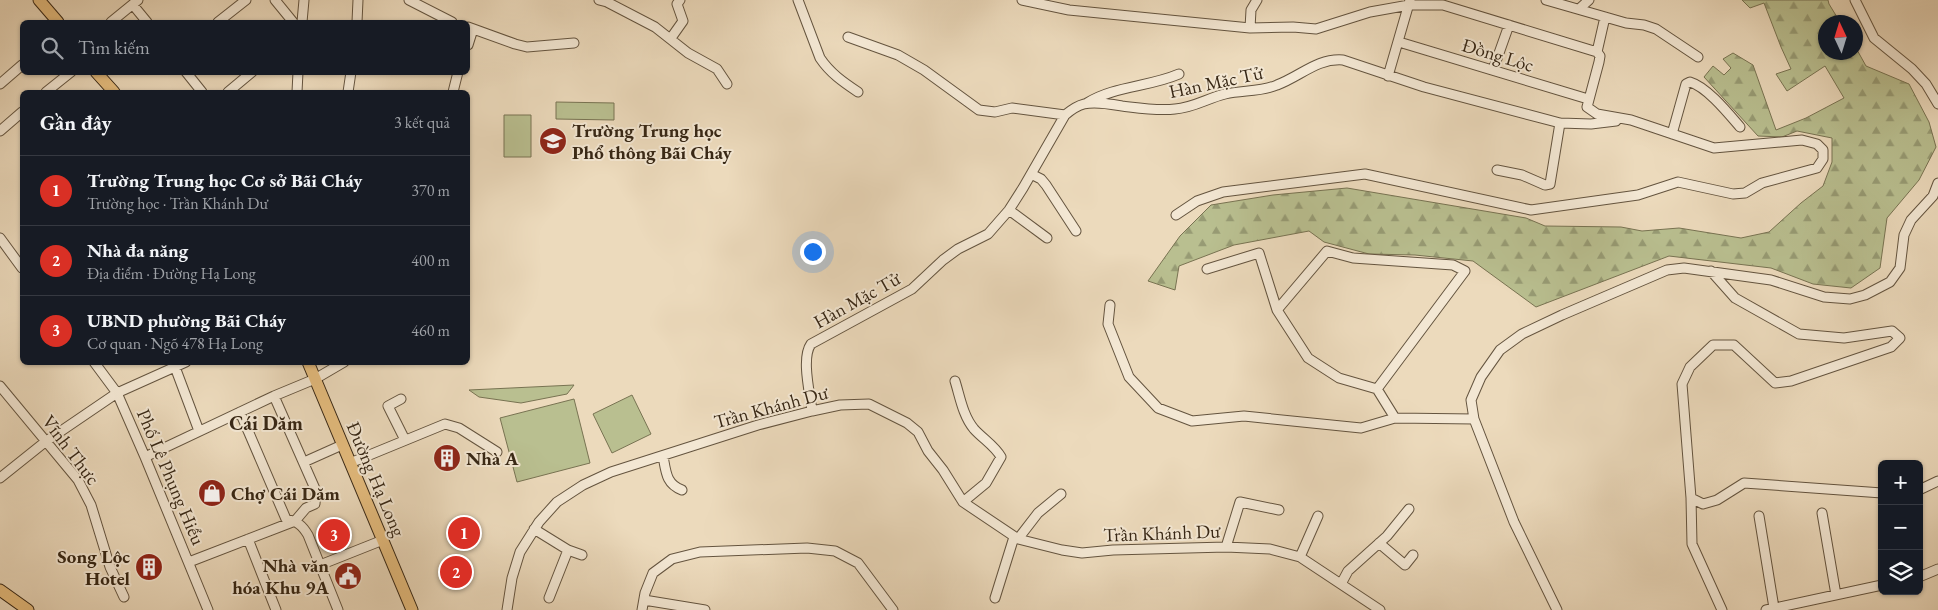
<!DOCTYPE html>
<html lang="vi">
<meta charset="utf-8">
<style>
:root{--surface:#171b24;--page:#20242c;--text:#f1f3f6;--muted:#9ea1a6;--line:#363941;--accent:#d93025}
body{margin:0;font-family:"EB Garamond",serif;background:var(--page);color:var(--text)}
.controls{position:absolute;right:15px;bottom:15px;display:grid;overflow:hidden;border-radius:8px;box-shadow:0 1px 4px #0004}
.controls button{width:45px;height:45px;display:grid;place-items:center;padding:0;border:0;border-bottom:1px solid var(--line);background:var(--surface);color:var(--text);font:25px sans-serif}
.compass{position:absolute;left:1818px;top:15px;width:45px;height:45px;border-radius:50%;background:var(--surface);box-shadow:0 1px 4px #0004;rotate:356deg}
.you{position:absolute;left:812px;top:251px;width:18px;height:18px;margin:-12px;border:4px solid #fff;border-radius:50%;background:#1a73e8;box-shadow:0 0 0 8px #1a73e833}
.badge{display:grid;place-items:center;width:32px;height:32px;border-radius:50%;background:var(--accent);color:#fff;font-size:16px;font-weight:700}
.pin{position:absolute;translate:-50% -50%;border:2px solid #fff;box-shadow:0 1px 5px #0006}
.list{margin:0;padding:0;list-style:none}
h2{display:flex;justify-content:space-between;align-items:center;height:65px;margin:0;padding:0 20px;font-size:21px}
h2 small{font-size:16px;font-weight:400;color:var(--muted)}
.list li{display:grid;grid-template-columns:32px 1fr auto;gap:15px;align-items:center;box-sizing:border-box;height:70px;padding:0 20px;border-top:1px solid var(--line)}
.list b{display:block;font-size:19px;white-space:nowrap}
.list p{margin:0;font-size:16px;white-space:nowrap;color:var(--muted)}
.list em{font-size:16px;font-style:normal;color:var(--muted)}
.icon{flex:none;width:28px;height:28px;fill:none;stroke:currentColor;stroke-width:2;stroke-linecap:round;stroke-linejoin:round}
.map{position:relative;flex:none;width:1938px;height:610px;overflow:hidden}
.search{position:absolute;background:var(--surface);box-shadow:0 1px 4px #0004;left:20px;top:20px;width:450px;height:55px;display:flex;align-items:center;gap:12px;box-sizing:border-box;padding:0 18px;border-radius:8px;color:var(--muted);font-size:19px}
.panel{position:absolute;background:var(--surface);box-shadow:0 1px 4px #0004;left:20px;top:90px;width:450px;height:275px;border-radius:8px}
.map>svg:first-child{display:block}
.forest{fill:url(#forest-firs);stroke:#787352}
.park{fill:#b9bf90;stroke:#787352}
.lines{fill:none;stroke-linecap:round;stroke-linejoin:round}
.minor-casing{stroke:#64543f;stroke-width:11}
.major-casing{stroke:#372715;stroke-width:13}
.minor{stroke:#f3e7d3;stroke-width:9}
.major{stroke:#e6bd7e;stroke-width:11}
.labels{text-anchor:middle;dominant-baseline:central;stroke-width:4;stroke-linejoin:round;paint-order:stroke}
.street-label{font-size:19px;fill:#372715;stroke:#f3e7d3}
.poi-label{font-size:19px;font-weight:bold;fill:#372715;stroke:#f3e7d3;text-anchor:start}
.neighbourhood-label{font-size:20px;font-weight:bold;fill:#372715;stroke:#f3e7d3}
</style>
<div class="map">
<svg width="1938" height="610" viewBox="0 0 1938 610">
<defs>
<pattern id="forest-firs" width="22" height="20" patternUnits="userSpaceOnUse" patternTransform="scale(1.25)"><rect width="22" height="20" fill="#b9bf90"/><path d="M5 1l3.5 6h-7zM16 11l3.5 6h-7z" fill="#979b74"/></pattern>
</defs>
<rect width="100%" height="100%" fill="#ecdabc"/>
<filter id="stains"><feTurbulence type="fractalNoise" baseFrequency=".004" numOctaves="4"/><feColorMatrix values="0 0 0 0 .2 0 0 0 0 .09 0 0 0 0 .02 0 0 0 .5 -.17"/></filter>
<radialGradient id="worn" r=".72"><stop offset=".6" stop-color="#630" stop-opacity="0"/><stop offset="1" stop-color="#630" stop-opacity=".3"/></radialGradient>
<path class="forest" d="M1742 0H1828L1829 4 1840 22H1826V52H1856V48L1866 66 1909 84 1929 122 1936 147 1919 180 1887 218 1880 268 1851 288 1813 284 1771 268 1669 256 1536 307 1473 261 1415 255 1369 254 1324 242 1309 231 1234 245 1179 266 1175 290 1148 281 1180 236 1211 205 1273 195 1347 188 1526 218 1545 226 1621 227 1642 231 1679 228 1741 238 1769 232 1801 203 1823 186 1832 162V138L1797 131 1782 137 1758 136 1704 77 1713 66 1724 75 1731 68 1723 59 1733 53 1753 65 1776 130 1806 118 1844 98 1825 66 1787 91 1776 74 1791 69 1781 47 1764 3 1750 8Z"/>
<path class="park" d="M556 102 614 103V120L556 119Z
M504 115H531V157H504Z
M574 385 567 394 521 403 479 397 469 390Z
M632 395 651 434 612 453 593 414Z
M574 399 590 463 517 482 500 418Z"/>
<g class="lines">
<g class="minor-casing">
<path id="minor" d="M275 0 293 22
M409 0 452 22
M599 0 607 2 655 27 688 53 717 69 727 84
M798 0 820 58C830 73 843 82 858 92
M1022 0 1069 10 1250 28 1293 27 1316 29 1370 12 1409 5H1443L1597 52 1600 56 1599 62 1587 107 1597 114 1631 120 1714 148 1802 140 1817 144 1823 150V159L1817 168 1762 183 1745 193 1733 194 1678 182 1638 195 1531 210 1365 174 1223 192 1197 201 1176 215
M1546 0 1626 23 1644 25 1656 29 1698 57
M1855 0 1874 38 1912 69 1926 84 1938 104
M133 5 147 22
M1579 9 1589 0
M111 22 138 0
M218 22 246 0
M302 22 304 0
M357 22 358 0
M468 27 515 44 527 47 574 43
M1250 28 1251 10 1257 0
M848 37 898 55 924 70 979 110 995 112 1012 108 1065 115
M671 38 683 21 677 4 680 0
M1399 42 1588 99
M468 45 473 29
M1597 52 1605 17
M1493 70 1509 25
M186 72 202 92
M1388 76 1410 0
M0 84 22 65
M46 92 71 72
M228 92 252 72
M297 92 298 72
M348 92 351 72
M453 92 458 72
M1087 103C1114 86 1149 87 1179 74
M0 131 22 112
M1672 134 1686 84 1690 82C1707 87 1728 113 1740 127
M1497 170 1522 175 1545 185 1550 184 1560 123
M1031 174 1041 179 1046 185 1076 231
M1009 210 1047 238
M0 238 22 268
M1207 269 1259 253 1277 310 1308 358 1339 378 1377 389 1395 418
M1711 271 1735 298 1799 334 1844 338 1892 331 1900 338 1891 347 1791 381 1775 383 1734 345H1713L1690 367 1682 384 1691 498 1703 504 1717 500 1744 483 1882 493
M1110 305 1108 324 1129 377 1158 408 1192 421 1244 416 1361 428 1395 418 1474 419
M1277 310 1327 251 1353 258 1453 265 1465 271 1377 389
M94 362 117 393 145 457 208 610
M175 367 199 431
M955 381C960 397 963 416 974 429 983 439 995 446 1001 457L986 483 963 502
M0 386 78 480 91 505 110 567 124 597
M401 399 388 406 405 440
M812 411C810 393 801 358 811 344L912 289 943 260 958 249 988 234 1009 210 1023 188 1065 115C1071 110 1076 106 1084 104 1095 101 1110 104 1122 106 1139 108 1157 111 1175 109 1193 108 1208 98 1225 94 1243 90 1261 92 1277 85 1301 76 1317 58 1343 60L1424 87 1560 123 1591 124 1616 121
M240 412 286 519C298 522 302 525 308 535L338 610
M663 456C666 472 666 484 682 490
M145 457 274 396 315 379 344 362
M304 462 342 445
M350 463 445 424 459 428 497 452
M0 478 45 442 117 393 186 362
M1919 490 1938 481
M1691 498 1692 544 1722 610
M1822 513 1836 595
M1759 516 1774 608
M534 529 568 550 582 555
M248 539 276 610
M1018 539 1038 513 1061 494
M1379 543 1405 565 1413 555
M1226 547 1240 502 1279 510
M1300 557 1318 516
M189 562 295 521 306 508 315 504 316 491 274 396
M320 565 383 540
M1919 577 1938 569
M1341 584 1348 571 1387 536 1409 509
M549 598 568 550
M995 598 1014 537
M644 600 705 610
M507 610 512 578 520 552 539 522 557 502 583 485 611 472 758 425 812 411 840 405 869 404 907 423 918 432 928 451 943 470 963 502 1018 539 1062 550 1082 553 1113 550 1226 547 1270 549 1300 557 1380 610
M642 610 645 593 653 573 672 559 700 552 807 548 835 551 858 563 893 610
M1557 610 1514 522 1474 419 1471 400 1481 377 1500 350 1522 334 1562 315 1667 270 1684 268 1771 280 1824 297 1850 299 1865 295 1890 282 1900 268 1904 235 1911 220 1933 196 1938 183
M1766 610 1882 585"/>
</g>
<g class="major-casing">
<path id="major" d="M39 0 58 22
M96 72 114 92
M308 362 412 610
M0 590 28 610"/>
</g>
<use href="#minor" class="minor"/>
<use href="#major" class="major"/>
</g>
<defs>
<g id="school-disc" transform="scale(1.4375)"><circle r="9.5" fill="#8f2418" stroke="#f3e7d3"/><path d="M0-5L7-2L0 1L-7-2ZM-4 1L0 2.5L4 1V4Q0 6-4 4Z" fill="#fff"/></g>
<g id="building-disc" transform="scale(1.4375)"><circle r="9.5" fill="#8f2418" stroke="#f3e7d3"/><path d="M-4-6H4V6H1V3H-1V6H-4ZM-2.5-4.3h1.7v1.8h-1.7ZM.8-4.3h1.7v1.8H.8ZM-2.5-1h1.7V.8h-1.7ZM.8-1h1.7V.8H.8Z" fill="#fff"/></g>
<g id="shop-disc" transform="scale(1.4375)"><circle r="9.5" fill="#8f2418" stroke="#f3e7d3"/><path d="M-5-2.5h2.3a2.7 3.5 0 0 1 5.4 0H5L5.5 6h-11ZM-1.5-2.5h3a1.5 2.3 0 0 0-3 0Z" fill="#fff"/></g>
<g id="civic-disc" transform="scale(1.4375)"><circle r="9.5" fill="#8f2418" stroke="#f3e7d3"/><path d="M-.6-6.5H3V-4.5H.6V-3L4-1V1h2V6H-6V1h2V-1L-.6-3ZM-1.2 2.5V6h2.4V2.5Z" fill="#fff"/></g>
</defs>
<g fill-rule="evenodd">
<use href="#school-disc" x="553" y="141"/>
<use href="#building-disc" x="447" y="458"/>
<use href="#shop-disc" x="212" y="493"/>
<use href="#building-disc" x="149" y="567"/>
<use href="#civic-disc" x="348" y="576"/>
</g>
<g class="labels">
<g class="street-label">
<text transform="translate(1498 55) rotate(17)">Đồng Lộc</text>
<text transform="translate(1216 82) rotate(-12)">Hàn Mặc Tử</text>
<text transform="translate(857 300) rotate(-29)">Hàn Mặc Tử</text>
<text transform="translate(771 407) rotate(-15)">Trần Khánh Dư</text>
<text transform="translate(71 450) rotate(53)">Vĩnh Thực</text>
<text transform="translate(171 477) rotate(67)">Phố Lê Phụng Hiểu</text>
<text transform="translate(376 479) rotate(67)">Đường Hạ Long</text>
<text transform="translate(1162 533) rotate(-2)">Trần Khánh Dư</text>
</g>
<g class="poi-label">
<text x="572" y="130">Trường Trung học<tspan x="572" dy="22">Phổ thông Bãi Cháy</tspan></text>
<text x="466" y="458">Nhà A</text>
<text x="231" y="493">Chợ Cái Dăm</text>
<text x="130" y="556" text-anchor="end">Song Lộc<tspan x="130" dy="22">Hotel</tspan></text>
<text x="329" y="565" text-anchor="end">Nhà văn<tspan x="329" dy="22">hóa Khu 9A</tspan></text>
</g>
<g class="neighbourhood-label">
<text x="266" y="423">Cái Dăm</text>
</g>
</g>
<rect width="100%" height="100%" filter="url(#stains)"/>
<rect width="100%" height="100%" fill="url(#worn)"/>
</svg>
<div class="controls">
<button>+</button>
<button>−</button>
<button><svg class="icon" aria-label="layers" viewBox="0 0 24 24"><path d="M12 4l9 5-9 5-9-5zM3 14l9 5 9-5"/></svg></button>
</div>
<svg class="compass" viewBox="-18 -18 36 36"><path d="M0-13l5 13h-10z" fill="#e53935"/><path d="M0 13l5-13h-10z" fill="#9ea1a6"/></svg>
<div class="you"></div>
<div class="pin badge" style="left:464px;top:533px">1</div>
<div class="pin badge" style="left:456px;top:572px">2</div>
<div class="pin badge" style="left:334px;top:535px">3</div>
<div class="search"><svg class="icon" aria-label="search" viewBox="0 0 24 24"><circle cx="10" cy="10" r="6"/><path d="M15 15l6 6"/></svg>Tìm kiếm</div>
<section class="panel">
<h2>Gần đây<small>3 kết quả</small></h2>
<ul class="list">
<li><span class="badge">1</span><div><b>Trường Trung học Cơ sở Bãi Cháy</b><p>Trường học · Trần Khánh Dư</p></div><em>370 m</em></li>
<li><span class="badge">2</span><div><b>Nhà đa năng</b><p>Địa điểm · Đường Hạ Long</p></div><em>400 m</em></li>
<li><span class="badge">3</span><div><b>UBND phường Bãi Cháy</b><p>Cơ quan · Ngõ 478 Hạ Long</p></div><em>460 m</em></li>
</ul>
</section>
</div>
